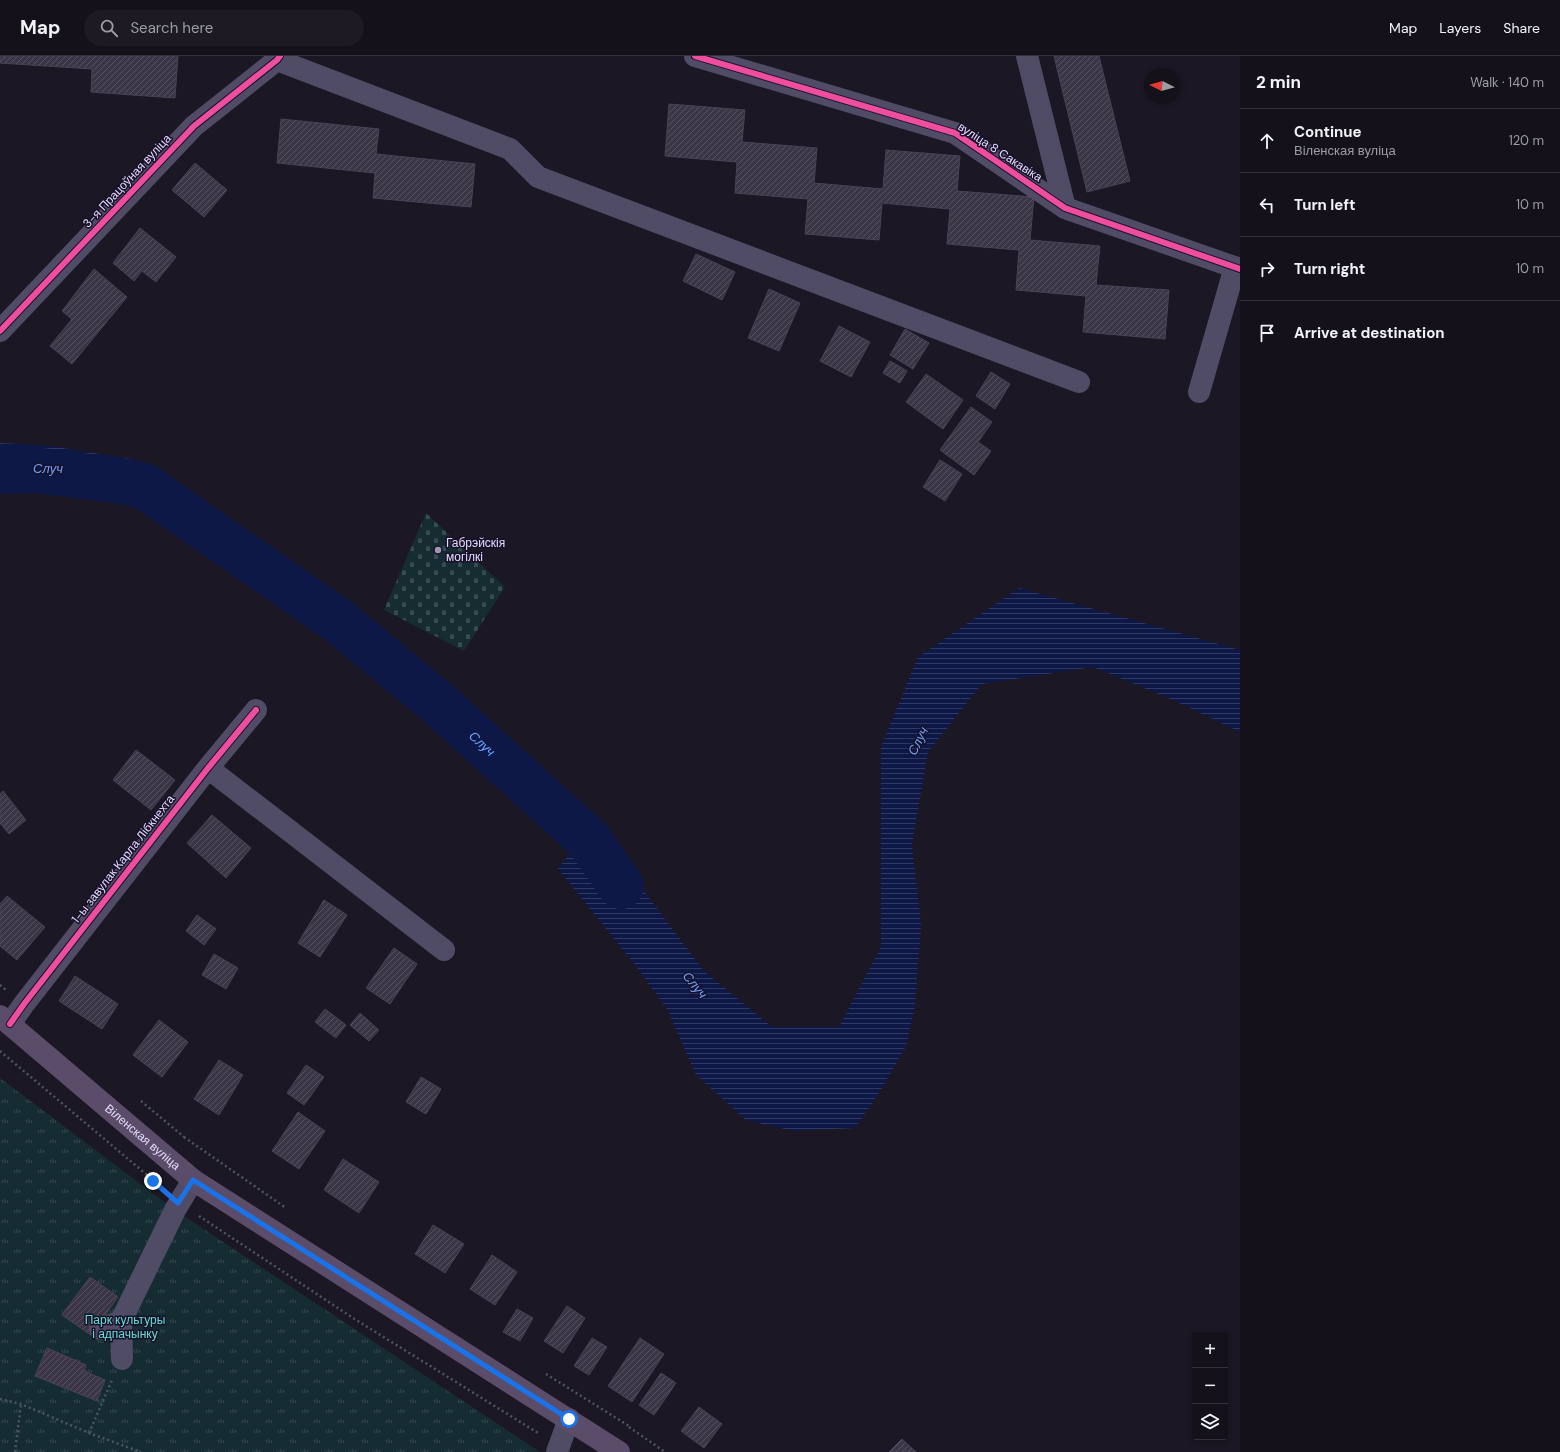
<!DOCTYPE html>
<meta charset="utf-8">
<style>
:root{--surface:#14111b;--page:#1d1a24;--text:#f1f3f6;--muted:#9d9da3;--line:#33313a}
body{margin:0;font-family:"DM Sans",sans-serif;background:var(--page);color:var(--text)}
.controls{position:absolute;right:12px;bottom:12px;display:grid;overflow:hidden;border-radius:4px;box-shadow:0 2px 6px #0003}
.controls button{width:36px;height:36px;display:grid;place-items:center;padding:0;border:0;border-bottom:1px solid var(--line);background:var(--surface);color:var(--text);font:20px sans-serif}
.compass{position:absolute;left:1144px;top:12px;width:36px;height:36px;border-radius:50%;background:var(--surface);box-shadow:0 2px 6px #0003;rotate:276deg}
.stop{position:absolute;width:12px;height:12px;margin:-9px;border:3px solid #1a73e8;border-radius:50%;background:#fff}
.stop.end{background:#1a73e8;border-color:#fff;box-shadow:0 1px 4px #0008}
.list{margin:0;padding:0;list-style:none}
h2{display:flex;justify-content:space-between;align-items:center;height:52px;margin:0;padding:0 16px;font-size:17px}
h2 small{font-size:13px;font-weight:400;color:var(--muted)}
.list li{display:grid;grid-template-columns:26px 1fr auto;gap:12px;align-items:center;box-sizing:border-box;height:64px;padding:0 16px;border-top:1px solid var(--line)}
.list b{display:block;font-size:15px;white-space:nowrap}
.list p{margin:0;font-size:13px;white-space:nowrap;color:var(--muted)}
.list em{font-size:13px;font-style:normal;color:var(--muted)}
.icon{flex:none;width:22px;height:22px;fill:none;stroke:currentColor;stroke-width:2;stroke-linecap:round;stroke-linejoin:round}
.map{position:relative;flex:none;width:1240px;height:1396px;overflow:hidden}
header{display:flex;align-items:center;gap:24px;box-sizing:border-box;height:56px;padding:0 20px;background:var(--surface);border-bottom:1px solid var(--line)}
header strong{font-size:19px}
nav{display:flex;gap:22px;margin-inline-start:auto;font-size:14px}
.search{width:280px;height:36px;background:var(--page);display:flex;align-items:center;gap:10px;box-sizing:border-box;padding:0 14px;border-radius:22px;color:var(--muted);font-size:15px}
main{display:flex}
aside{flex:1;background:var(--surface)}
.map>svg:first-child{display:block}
.grass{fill:url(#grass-tufts)}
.cemetery{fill:url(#cemetery-stones)}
.water{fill:url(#water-rules)}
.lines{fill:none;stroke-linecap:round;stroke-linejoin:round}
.river{stroke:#0d1846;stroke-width:46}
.building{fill:url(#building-hatch);stroke:#494258}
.path{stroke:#4c5565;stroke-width:2.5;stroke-dasharray:2 3;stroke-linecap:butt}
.minor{stroke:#514c65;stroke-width:22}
.major{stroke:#5b4d6a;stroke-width:22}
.cycleway-casing{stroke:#19112a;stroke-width:8}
.cycleway{stroke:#ef4d9e;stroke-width:6}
.route{stroke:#1a73e8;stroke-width:5}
.poi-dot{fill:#9e96b2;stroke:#19112a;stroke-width:1.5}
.labels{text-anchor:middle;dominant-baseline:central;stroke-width:3;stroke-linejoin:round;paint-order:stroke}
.street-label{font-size:12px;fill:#e4dbfe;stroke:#19112a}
.poi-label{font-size:12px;fill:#e4dbfe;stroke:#19112a;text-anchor:start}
.park-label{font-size:12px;fill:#66dfd4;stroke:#19112a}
.water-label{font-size:13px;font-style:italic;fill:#6ba2fd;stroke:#19112a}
</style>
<header>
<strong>Map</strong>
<div class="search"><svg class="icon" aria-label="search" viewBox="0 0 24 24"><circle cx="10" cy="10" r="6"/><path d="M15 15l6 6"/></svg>Search here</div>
<nav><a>Map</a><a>Layers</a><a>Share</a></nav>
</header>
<main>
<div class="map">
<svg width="1240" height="1396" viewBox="0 0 1240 1396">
<defs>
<pattern id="grass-tufts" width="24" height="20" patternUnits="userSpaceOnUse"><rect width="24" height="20" fill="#152d32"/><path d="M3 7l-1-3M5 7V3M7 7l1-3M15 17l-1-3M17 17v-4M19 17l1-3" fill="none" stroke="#374b51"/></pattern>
<pattern id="cemetery-stones" width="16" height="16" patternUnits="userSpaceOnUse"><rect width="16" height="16" fill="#152d32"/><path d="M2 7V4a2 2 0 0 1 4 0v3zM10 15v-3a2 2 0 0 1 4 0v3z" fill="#374b51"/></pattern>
<pattern id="water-rules" width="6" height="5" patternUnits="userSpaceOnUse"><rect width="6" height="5" fill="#0d1846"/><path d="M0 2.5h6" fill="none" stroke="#303962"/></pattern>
<pattern id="building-hatch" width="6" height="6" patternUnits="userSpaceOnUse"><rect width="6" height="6" fill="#3b3546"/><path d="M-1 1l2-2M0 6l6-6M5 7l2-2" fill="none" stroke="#575262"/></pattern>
</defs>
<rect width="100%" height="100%" fill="#1b1724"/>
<path class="grass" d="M0 1022 175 1154 540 1396H0Z"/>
<path class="cemetery" d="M426 457 505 531 464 595 384 554Z"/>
<path class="water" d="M0 387 50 390 131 403 122 425 118 444 10 430 0 431Z
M1019 532 1240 594V676L1173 644 1093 611 982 628 928 696 912 788 921 868 915 951 906 990 879 1037 855 1072 794 1075 746 1064 696 1019 667 953 635 909 558 813 592 766 704 915 772 971H839L881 891V691L918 601Z"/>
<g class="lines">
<path class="river" id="s1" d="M0 415 34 414 122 425 144 430 340 566 440 649 589 784 621 830"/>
</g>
<path class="building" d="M0 0H178L175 42 91 36 92 13 0 7Z
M1054 0H1099L1130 125 1087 136Z
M669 48 745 54 742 86 817 92 814 127 883 133 886 94 960 100 957 135 1034 141 1030 184 1100 190 1096 229 1169 234 1165 283 1083 276 1086 240 1016 234 1019 194 947 188 950 153 882 147 879 184 805 178 808 143 735 137 737 106 665 100Z
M281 63 379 73 376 98 475 108 471 151 373 142 375 117 277 107Z
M195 107 227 134 204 161 172 134Z
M140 172 176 201 156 226 142 215 134 225 113 207Z
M696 198 735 216 722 244 683 225Z
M94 213 127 241 72 308 50 290 72 263 62 255Z
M769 233 800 247 779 295 748 282Z
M839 270 870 286 851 321 820 305Z
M905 273 929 287 913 313 890 299Z
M890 305 907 315 900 327 883 317Z
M991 316 1010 328 995 353 976 340Z
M926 318 963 344 943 373 906 346Z
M971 351 992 366 978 386 991 395 974 419 940 394Z
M940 404 962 418 945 445 923 431Z
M136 694 175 724 151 754 113 724Z
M3 735 26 764 9 778 0 767V738Z
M212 759 251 792 226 822 187 787Z
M7 840 45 871 17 904 0 890V848Z
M324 844 347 859 320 901 298 887Z
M197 859 216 873 204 889 186 875Z
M394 892 417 908 390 948 366 932Z
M214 898 238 912 226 933 202 919Z
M75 920 118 948 102 973 59 945Z
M325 953 346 969 336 982 315 966Z
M360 957 379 974 369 985 350 969Z
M159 964 188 986 162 1021 133 999Z
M219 1004 243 1019 219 1059 194 1043Z
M306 1009 324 1021 304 1049 287 1037Z
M421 1021 441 1033 426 1058 406 1046Z
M298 1056 325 1075 299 1113 272 1095Z
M343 1103 379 1126 359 1157 324 1134Z
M433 1169 464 1188 445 1217 415 1198Z
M492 1199 517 1216 495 1249 470 1233Z
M90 1221 118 1241 91 1279 62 1259Z
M567 1250 585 1262 563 1297 544 1285Z
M517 1253 533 1262 520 1285 503 1276Z
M592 1282 607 1291 589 1319 574 1310Z
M640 1282 664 1298 632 1346 608 1330Z
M47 1292 86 1309 84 1315 105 1324 97 1345 35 1320Z
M661 1317 676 1327 654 1359 639 1349Z
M699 1351 722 1368 704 1392 681 1375Z
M902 1383 916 1396H889Z"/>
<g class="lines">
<path class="path" d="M0 929 6 934
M0 995 153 1124
M141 1045 184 1081
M184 1081 286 1152
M153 1125 161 1132
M199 1160 353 1262 538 1377
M546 1318 629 1370
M0 1343 21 1348 89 1377 141 1396
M629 1371 665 1396
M89 1377 112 1324
M15 1396 21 1348"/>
<path class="minor" d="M695 0 955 77 1065 152 1240 213
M1027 0 1065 152
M277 4 510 93 538 121 1079 326
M0 275 194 70 277 4 280 0
M1199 336 1235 211
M208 712 444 894
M10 968 24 948 208 712 256 654
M121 1265 122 1303
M100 1273 121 1265 175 1154 193 1124
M557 1396 569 1363"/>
<path class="major" id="s2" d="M0 960 193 1124 619 1396"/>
<g class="cycleway-casing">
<path id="cycleway" d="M695 0 955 77 1065 152 1240 213
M0 275 194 70 277 4 280 0
M10 968 24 948 208 712 256 654"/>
</g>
<use href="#cycleway" class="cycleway"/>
</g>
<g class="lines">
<path class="route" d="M153 1125 178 1147 193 1124 569 1363"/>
</g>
<circle class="poi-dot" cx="438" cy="494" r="4"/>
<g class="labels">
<g class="street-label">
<text transform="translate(1000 96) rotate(33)">вуліца 8 Сакавіка</text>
<text transform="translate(127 125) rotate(-47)">3-я Працоўная вуліца</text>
<text transform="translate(123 803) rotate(-52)">1-ы завулак Карла Лібкнехта</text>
<text stroke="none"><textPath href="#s2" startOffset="187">Віленская вуліца</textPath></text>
</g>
<g class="poi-label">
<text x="446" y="487">Габрэйскія<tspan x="446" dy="14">могілкі</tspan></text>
</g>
<g class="park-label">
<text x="125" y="1264">Парк культуры<tspan x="125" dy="14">і адпачынку</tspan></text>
</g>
<g class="water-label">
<text x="48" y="412">Случ</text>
<text transform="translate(918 685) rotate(-64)">Случ</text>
<text stroke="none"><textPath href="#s1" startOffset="571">Случ</textPath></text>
<text transform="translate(695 929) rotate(51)">Случ</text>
</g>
</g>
</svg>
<div class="controls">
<button>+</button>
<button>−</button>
<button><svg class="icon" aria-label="layers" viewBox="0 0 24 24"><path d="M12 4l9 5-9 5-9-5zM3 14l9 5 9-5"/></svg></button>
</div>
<svg class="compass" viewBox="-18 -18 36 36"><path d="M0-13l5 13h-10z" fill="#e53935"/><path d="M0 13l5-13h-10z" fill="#9d9da3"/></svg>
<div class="stop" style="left:569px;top:1363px"></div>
<div class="stop end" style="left:153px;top:1125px"></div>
</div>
<aside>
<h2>2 min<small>Walk · 140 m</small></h2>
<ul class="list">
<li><svg class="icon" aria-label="ahead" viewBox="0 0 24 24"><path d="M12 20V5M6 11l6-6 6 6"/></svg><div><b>Continue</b><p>Віленская вуліца</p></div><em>120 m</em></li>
<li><svg class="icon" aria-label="left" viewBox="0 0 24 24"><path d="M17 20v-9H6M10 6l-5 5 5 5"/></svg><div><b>Turn left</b></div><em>10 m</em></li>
<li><svg class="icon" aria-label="right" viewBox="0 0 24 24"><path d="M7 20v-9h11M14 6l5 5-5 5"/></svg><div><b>Turn right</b></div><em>10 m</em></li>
<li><svg class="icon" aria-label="arrive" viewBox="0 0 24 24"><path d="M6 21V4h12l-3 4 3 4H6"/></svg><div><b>Arrive at destination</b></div></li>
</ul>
</aside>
</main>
